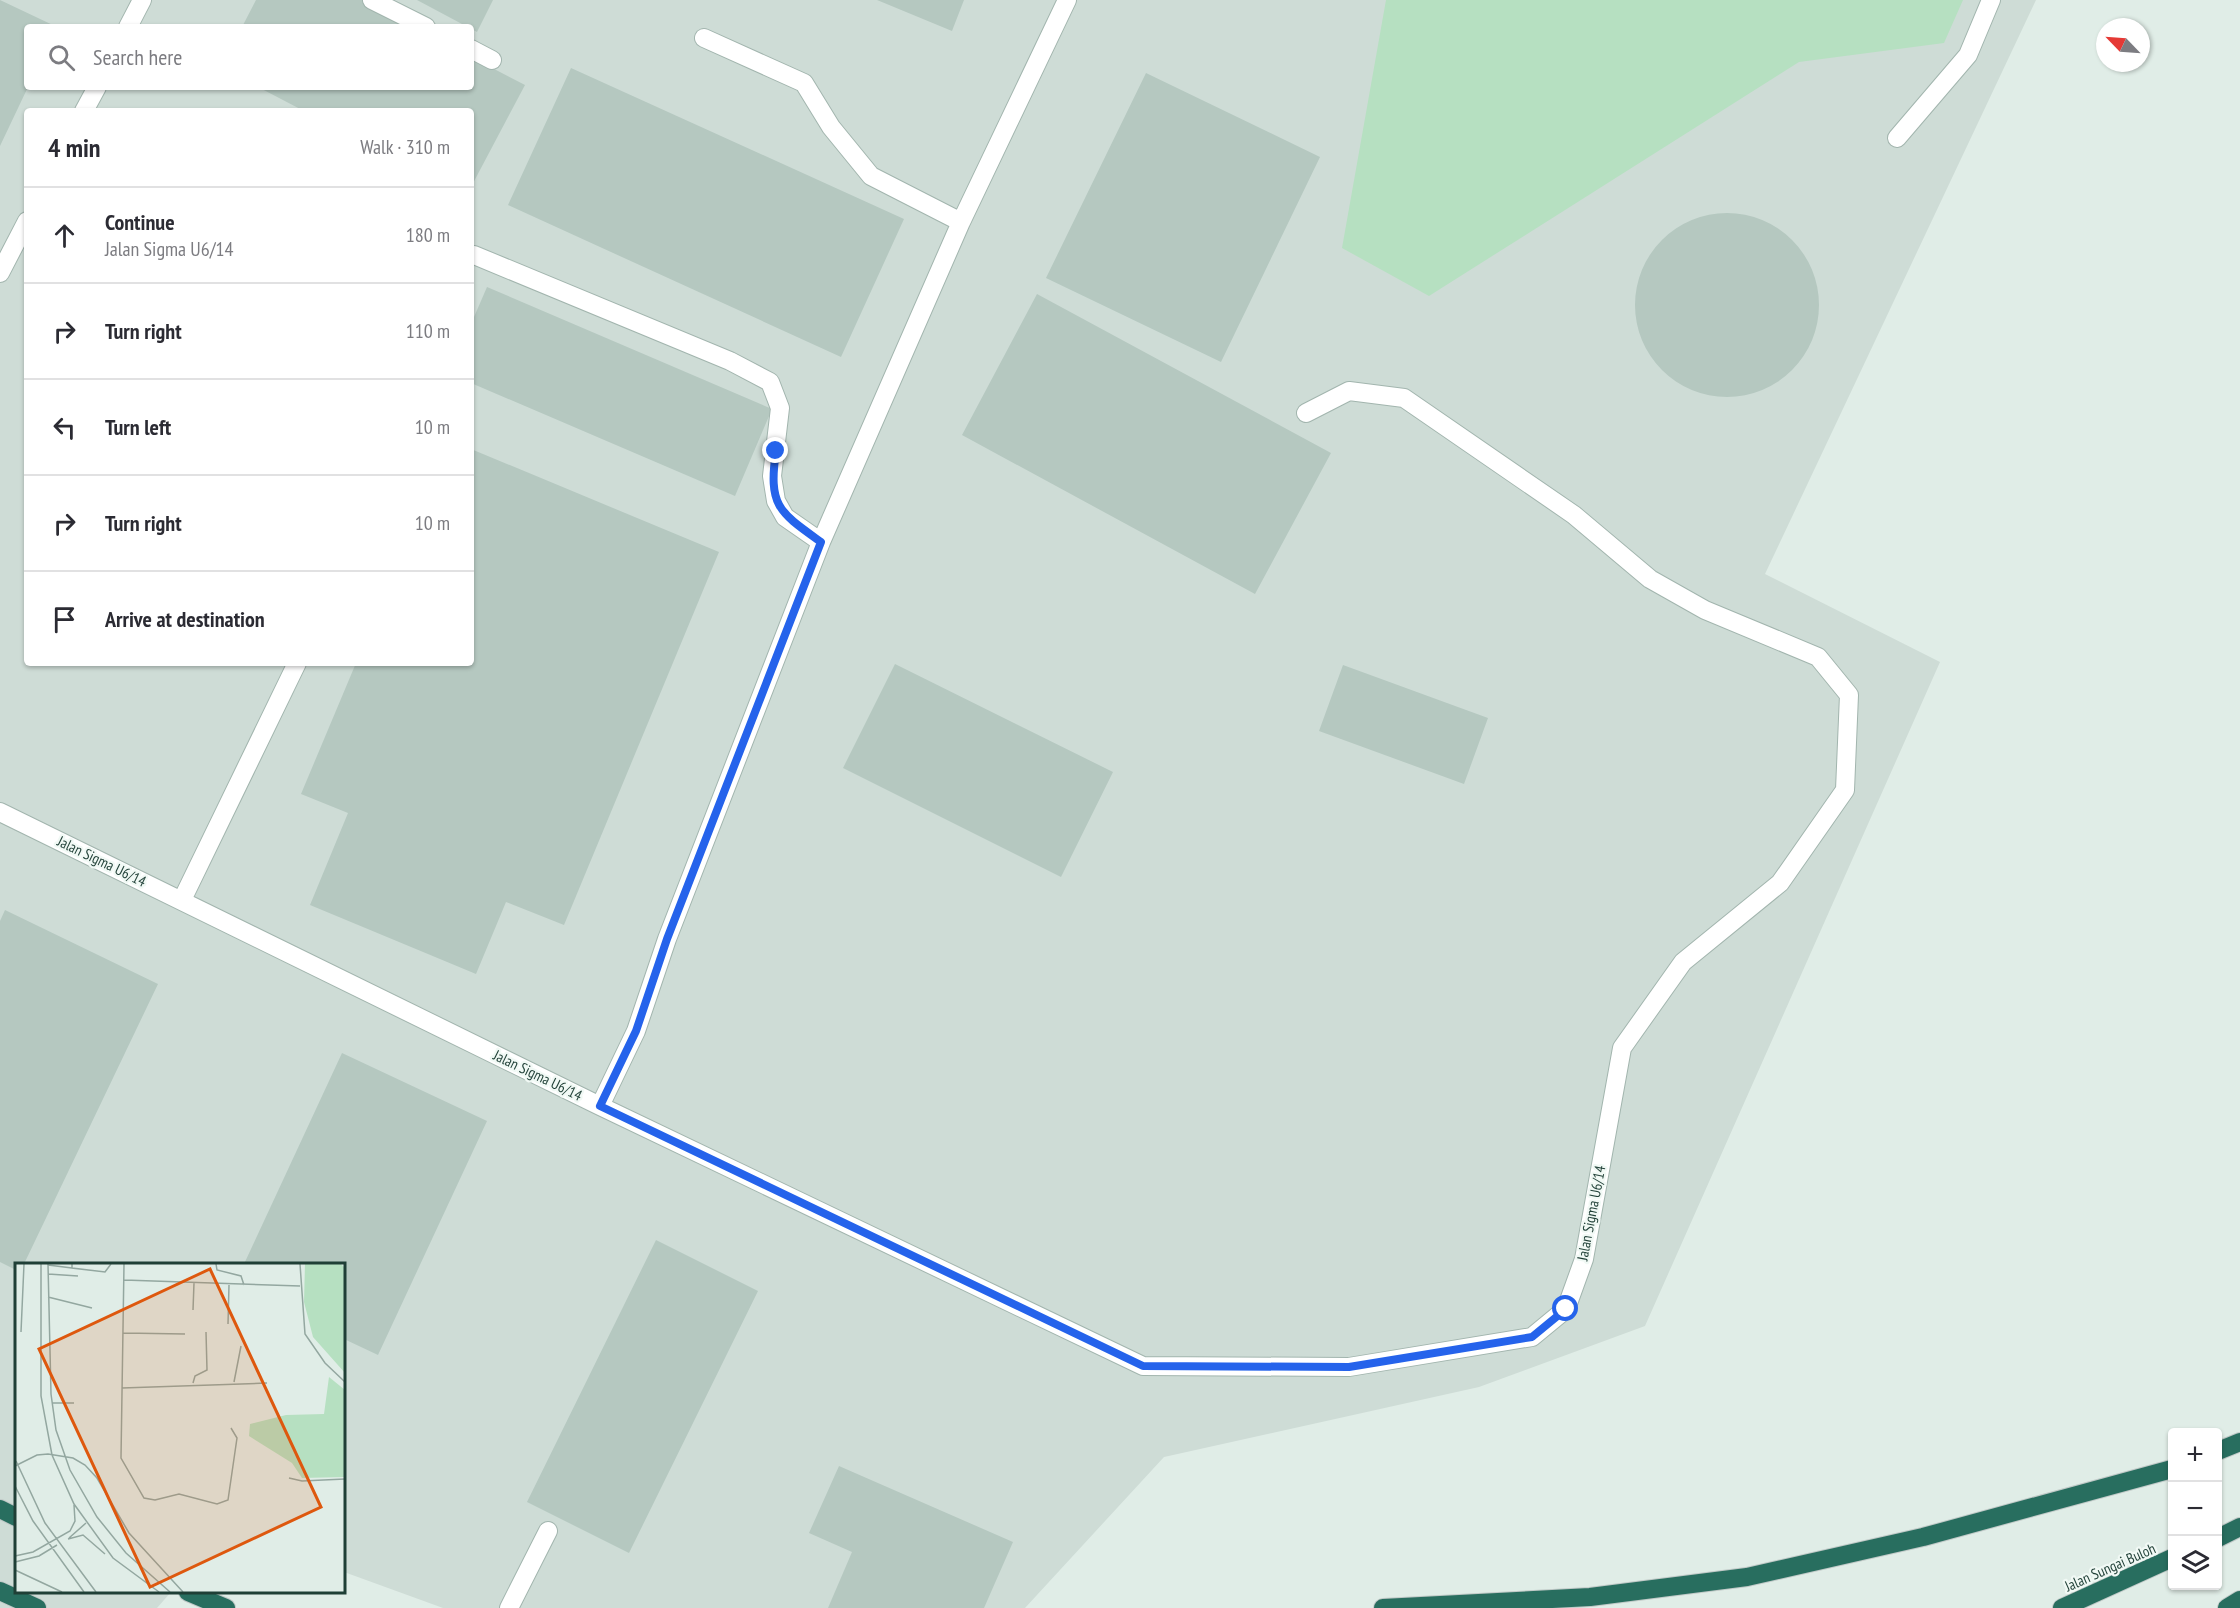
<!DOCTYPE html>
<meta charset="utf-8">
<style>
:root{--surface:#fff;--page:#f7f7f7;--text:#2b2b33;--muted:#7c7c81;--line:#e1e1e2}
body{margin:0;font-family:"PT Sans Narrow",sans-serif;background:var(--page);color:var(--text)}
.controls{position:absolute;right:18px;bottom:18px;display:grid;overflow:hidden;border-radius:6px;box-shadow:0 2px 4px #0004}
.controls button{width:54px;height:54px;display:grid;place-items:center;padding:0;border:0;border-bottom:2px solid var(--line);background:var(--surface);color:var(--text);font:30px sans-serif}
.compass{position:absolute;left:2096px;top:18px;width:54px;height:54px;border-radius:50%;background:var(--surface);box-shadow:0 2px 4px #0004;rotate:295deg}
.stop{position:absolute;width:18px;height:18px;margin:-14px;border:4px solid #2563eb;border-radius:50%;background:#fff}
.stop.end{background:#2563eb;border-color:#fff;box-shadow:0 2px 6px #0008}
.list{margin:0;padding:0;list-style:none}
h2{display:flex;justify-content:space-between;align-items:center;height:78px;margin:0;padding:0 24px;font-size:26px}
h2 small{font-size:20px;font-weight:400;color:var(--muted)}
.list li{display:grid;grid-template-columns:39px 1fr auto;gap:18px;align-items:center;box-sizing:border-box;height:96px;padding:0 24px;border-top:2px solid var(--line)}
.list b{display:block;font-size:22px;white-space:nowrap}
.list p{margin:0;font-size:20px;white-space:nowrap;color:var(--muted)}
.list em{font-size:20px;font-style:normal;color:var(--muted)}
.icon{flex:none;width:33px;height:33px;fill:none;stroke:currentColor;stroke-width:2;stroke-linecap:round;stroke-linejoin:round}
.map{position:relative;flex:none;width:2240px;height:1608px;overflow:hidden}
.search{position:absolute;background:var(--surface);box-shadow:0 2px 4px #0004;left:24px;top:24px;width:450px;height:66px;display:flex;align-items:center;gap:15px;box-sizing:border-box;padding:0 21px;border-radius:6px;color:var(--muted);font-size:22px}
.panel{position:absolute;background:var(--surface);box-shadow:0 2px 4px #0004;left:24px;top:108px;width:450px;height:558px;border-radius:6px}
.map>svg:first-child{display:block}
.built{fill:#cedcd6;fill-rule:evenodd}
.green{fill:#b6e0c1}
.building{fill:#b5c8c0}
.lines{fill:none;stroke-linecap:round;stroke-linejoin:round}
.minor-casing{stroke:#a2b5ae;stroke-width:20}
.highway-casing{stroke:#c0c9c7;stroke-width:20}
.minor{stroke:#fff;stroke-width:18}
.highway{stroke:#286e5f;stroke-width:18}
.route{stroke:#2563eb;stroke-width:8}
.labels{text-anchor:middle;dominant-baseline:central;stroke-width:4.5;stroke-linejoin:round;paint-order:stroke}
.street-label{font-size:15px;fill:#1f3f36;stroke:#f1f9f5}
.inset-road{fill:none;stroke:#93a7a0;stroke-width:1.5}
.view{fill:#de580e;fill-opacity:0.15;stroke:#de580e;stroke-width:3}
.inset-edge{fill:none;stroke:#1f3f36;stroke-width:3}
</style>
<div class="map">
<svg width="2240" height="1608" viewBox="0 0 2240 1608">
<rect width="100%" height="100%" fill="#e0ede7"/>
<path class="built" d="M0 0H2036L1765 574 1940 662 1645 1326 1479 1387 1164 1457 1025 1608H443L344 1572V1264H16V1592H171L157 1608H0ZM27 27H471V87H27ZM27 111H471V663H27Z"/>
<path class="green" d="M1386 0H1963L1944 43 1799 62 1429 296 1342 248Z"/>
<path class="building" d="M0 0 57 27H27L28 87 0 146Z
M256 0H364L415 27H242Z
M417 0H493L477 32Z
M877 0H964L952 31Z
M471 57 525 85 471 187V111H304L258 87H471Z
M571 68 904 219 841 357 508 205Z
M1146 73 1320 157 1221 362 1046 278Z
M1635 305a92 92 0 1 1 184 0a92 92 0 1 1-184 0Z
M487 287 772 409 735 496 471 383V324Z
M1037 294 1331 453 1255 594 962 435Z
M471 449 719 552 564 925 506 902 476 974 310 905 348 813 301 794 356 663H471Z
M895 664 1113 772 1061 877 843 768Z
M1343 665 1488 718 1464 784 1319 731Z
M5 910 158 984 24 1264H16V1270L0 1262V921Z
M342 1053 487 1121 378 1355 344 1339V1264H244Z
M656 1240 758 1291 629 1553 527 1502Z
M839 1466 1013 1542 984 1608H828L852 1552 809 1533Z"/>
<g class="lines">
<g class="minor-casing">
<path id="minor" d="M372 0 426 27
M128 27 142 0
M704 38 804 83 831 127 871 176 961 222
M471 49 492 60
M84 111 97 87
M1897 138 1968 55 1991 0
M474 255 730 361 770 382 780 408 772 476 776 501 785 517 821 542
M0 273 27 221
M0 812 600 1106 1143 1366 1349 1367 1532 1337 1566 1309 1584 1259 1622 1048 1683 962 1780 883 1845 790 1849 695 1818 657 1705 610 1650 579 1574 515 1404 398 1349 391 1306 413
M182 900 297 663
M600 1106 636 1031 667 939 821 542 961 222 1067 0
M509 1608 548 1531"/>
</g>
<g class="highway-casing">
<path id="highway" d="M2218 1451 2240 1442
M0 1509 16 1517
M2218 1538 2240 1527
M0 1591 37 1608
M188 1592 226 1608
M1383 1608 1590 1597 1747 1577 1923 1537 2172 1469
M2062 1608 2172 1558
M2227 1608 2240 1600"/>
</g>
<use href="#minor" class="minor"/>
<use href="#highway" class="highway"/>
</g>
<g class="lines">
<path class="route" d="M776 451C768 506 779 512 821 542L667 939 636 1031 600 1106 1143 1366 1349 1367 1532 1337 1566 1309"/>
</g>
<g class="labels">
<g class="street-label">
<text transform="translate(102 861) rotate(26)">Jalan Sigma U6/14</text>
<text transform="translate(538 1075) rotate(26)">Jalan Sigma U6/14</text>
<text transform="translate(1591 1213) rotate(-79)">Jalan Sigma U6/14</text>
<text transform="translate(2110 1567) rotate(-24)">Jalan Sungai Buloh</text>
</g>
</g>
<g transform="translate(15 1263)">
<rect width="330" height="330" fill="#e0ede7"/>
<path d="M290 1H326L330 5V110L298 74 289 39ZM314 114 330 127V214L287 215 277 200 234 173 235 161 271 152 309 151Z" fill="#b6e0c1"/>
<path class="inset-road" d="M26 1V133L37 192 59 241 98 295 144 329M33 1 36 131 41 167 55 207 82 254 111 290 155 329M57 1V5L90 9 96 1M109 1 106 195 129 235 140 237 164 231 202 241 213 237 222 175 216 165M201 1 202 7 226 13 229 22M285 1 290 71 310 100 330 119M33 2 57 5M33 11 63 13M109 17 285 23M33 34 77 45M178 47 179 20M213 61 214 22M6 69 9 1M108 70 170 71M219 119 226 83M178 120 180 113 192 107 191 69M107 125 252 120M37 140H59M1 198 30 260 81 329M0 203 22 192 33 191 58 195 70 202 82 215 114 270 168 329M274 215 287 218 330 216M0 223 18 258 69 329M54 275 71 260M53 276 68 272 90 291M0 293 18 289 55 268 60 258 59 242M0 299 24 293 42 282M0 307 47 329"/>
<path class="view" d="M195 6 306 244 135 324 24 86Z"/>
<rect width="330" height="330" class="inset-edge"/>
</g>
</svg>
<div class="controls">
<button>+</button>
<button>−</button>
<button><svg class="icon" aria-label="layers" viewBox="0 0 24 24"><path d="M12 4l9 5-9 5-9-5zM3 14l9 5 9-5"/></svg></button>
</div>
<svg class="compass" viewBox="-18 -18 36 36"><path d="M0-13l5 13h-10z" fill="#e53935"/><path d="M0 13l5-13h-10z" fill="#7c7c81"/></svg>
<div class="stop" style="left:1566px;top:1309px"></div>
<div class="stop end" style="left:776px;top:451px"></div>
<div class="search"><svg class="icon" aria-label="search" viewBox="0 0 24 24"><circle cx="10" cy="10" r="6"/><path d="M15 15l6 6"/></svg>Search here</div>
<section class="panel">
<h2>4 min<small>Walk · 310 m</small></h2>
<ul class="list">
<li><svg class="icon" aria-label="ahead" viewBox="0 0 24 24"><path d="M12 20V5M6 11l6-6 6 6"/></svg><div><b>Continue</b><p>Jalan Sigma U6/14</p></div><em>180 m</em></li>
<li><svg class="icon" aria-label="right" viewBox="0 0 24 24"><path d="M7 20v-9h11M14 6l5 5-5 5"/></svg><div><b>Turn right</b></div><em>110 m</em></li>
<li><svg class="icon" aria-label="left" viewBox="0 0 24 24"><path d="M17 20v-9H6M10 6l-5 5 5 5"/></svg><div><b>Turn left</b></div><em>10 m</em></li>
<li><svg class="icon" aria-label="right" viewBox="0 0 24 24"><path d="M7 20v-9h11M14 6l5 5-5 5"/></svg><div><b>Turn right</b></div><em>10 m</em></li>
<li><svg class="icon" aria-label="arrive" viewBox="0 0 24 24"><path d="M6 21V4h12l-3 4 3 4H6"/></svg><div><b>Arrive at destination</b></div></li>
</ul>
</section>
</div>
